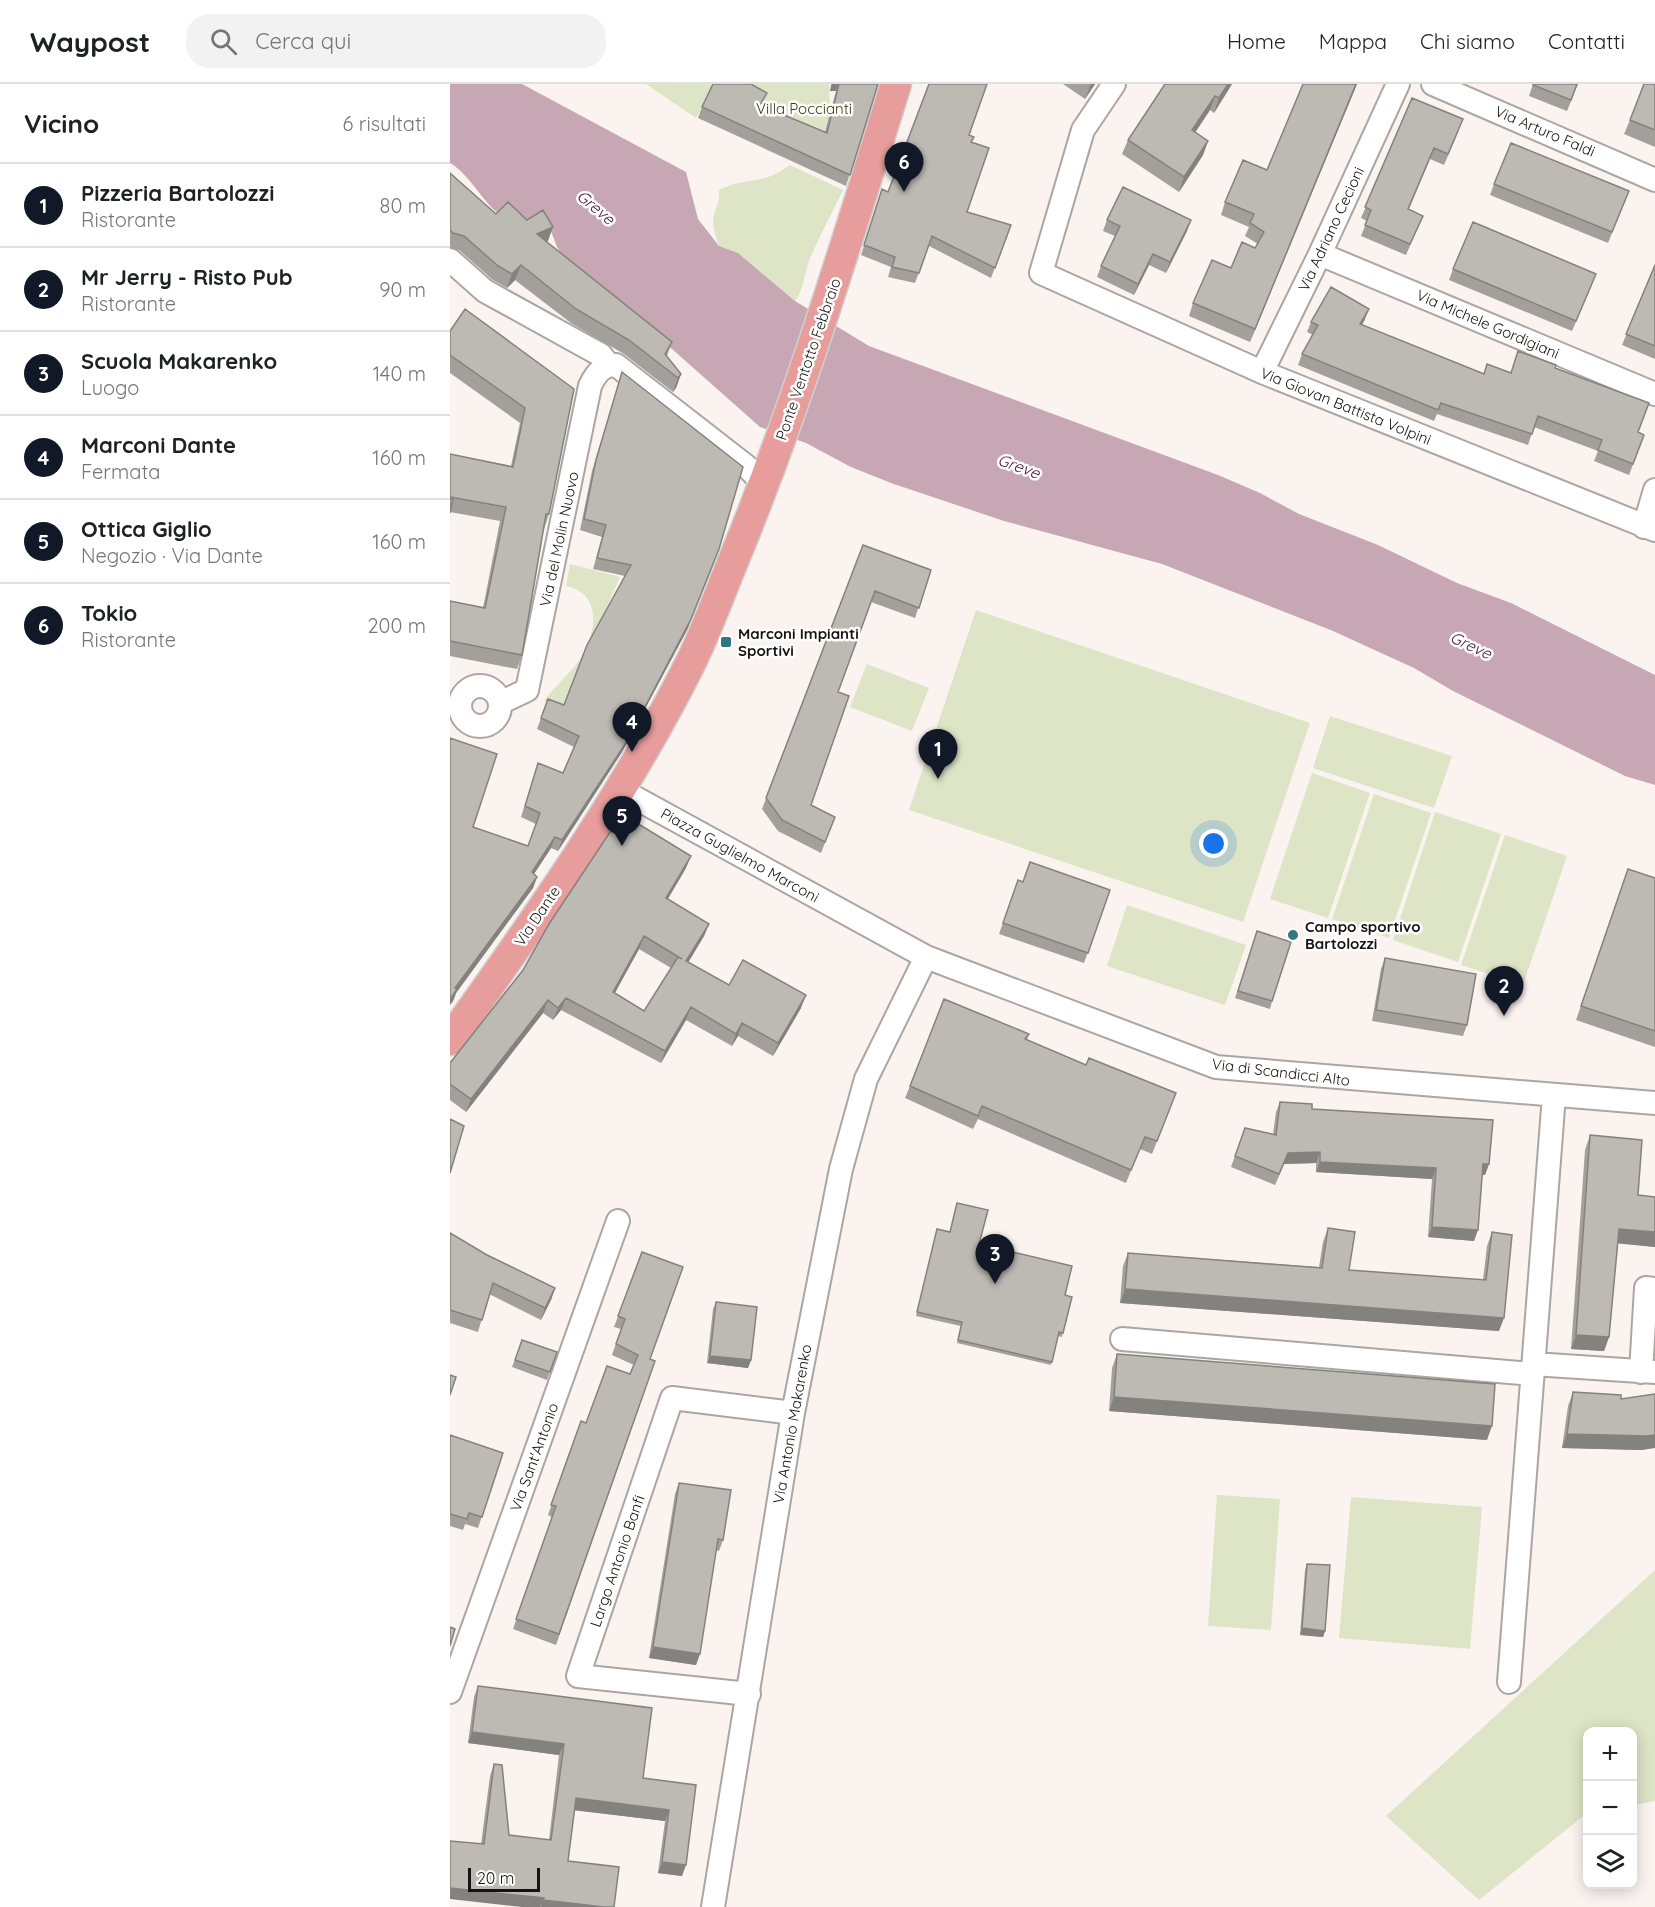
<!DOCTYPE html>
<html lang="it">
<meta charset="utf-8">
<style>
:root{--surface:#fff;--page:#f2f2f2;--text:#202124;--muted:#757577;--line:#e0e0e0;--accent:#111827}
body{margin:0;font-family:Quicksand,sans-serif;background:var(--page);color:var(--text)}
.controls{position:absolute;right:18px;bottom:18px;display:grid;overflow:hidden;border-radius:12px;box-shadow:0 3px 15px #0003}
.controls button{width:54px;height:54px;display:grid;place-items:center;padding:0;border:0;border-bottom:2px solid var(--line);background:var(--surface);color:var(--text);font:30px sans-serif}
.scale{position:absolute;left:18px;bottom:15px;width:72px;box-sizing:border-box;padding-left:6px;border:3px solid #151311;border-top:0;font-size:16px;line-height:21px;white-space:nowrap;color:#151311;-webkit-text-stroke:4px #fff;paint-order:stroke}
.you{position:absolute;left:764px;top:760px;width:21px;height:21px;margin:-15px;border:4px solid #fff;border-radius:50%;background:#1a73e8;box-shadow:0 0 0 9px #1a73e833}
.badge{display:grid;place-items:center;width:39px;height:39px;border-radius:50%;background:var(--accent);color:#fff;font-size:20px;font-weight:700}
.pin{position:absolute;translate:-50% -50px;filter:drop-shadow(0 2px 3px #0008)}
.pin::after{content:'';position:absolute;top:32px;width:21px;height:18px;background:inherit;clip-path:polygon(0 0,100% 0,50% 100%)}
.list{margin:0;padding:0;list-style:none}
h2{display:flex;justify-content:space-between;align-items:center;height:78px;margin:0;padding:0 24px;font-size:26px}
h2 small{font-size:20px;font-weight:400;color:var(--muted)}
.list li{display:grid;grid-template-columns:39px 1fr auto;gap:18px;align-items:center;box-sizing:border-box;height:84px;padding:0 24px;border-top:2px solid var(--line)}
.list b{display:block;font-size:22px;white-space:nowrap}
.list p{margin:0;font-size:20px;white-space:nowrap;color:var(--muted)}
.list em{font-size:20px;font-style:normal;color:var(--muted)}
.icon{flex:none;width:33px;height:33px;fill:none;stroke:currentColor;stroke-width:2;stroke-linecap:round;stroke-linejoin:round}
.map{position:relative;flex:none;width:1205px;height:1823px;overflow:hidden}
header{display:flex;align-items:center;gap:36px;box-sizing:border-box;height:84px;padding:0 30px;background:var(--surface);border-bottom:2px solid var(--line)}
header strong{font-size:28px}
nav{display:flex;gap:33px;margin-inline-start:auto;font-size:21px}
.search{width:420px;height:54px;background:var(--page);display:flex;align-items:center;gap:15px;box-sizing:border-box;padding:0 21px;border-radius:24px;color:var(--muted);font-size:22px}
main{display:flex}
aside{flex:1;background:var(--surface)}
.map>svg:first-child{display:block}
.green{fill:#dee4c6}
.water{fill:#c8a7b4}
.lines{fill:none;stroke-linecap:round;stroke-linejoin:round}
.minor-casing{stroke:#aca6a2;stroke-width:26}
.major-casing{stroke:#d0d0cf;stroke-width:33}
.minor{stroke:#fff;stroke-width:22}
.major{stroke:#e69d9b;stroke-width:30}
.wall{fill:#a3a09b;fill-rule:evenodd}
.shaded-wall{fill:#84827e}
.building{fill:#bdbab4;stroke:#84827e;stroke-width:1.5;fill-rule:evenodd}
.poi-dot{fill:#307782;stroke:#fff;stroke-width:2}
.labels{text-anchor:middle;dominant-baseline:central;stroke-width:5;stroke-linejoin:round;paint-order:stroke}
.park-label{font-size:15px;fill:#363d07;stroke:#fff}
.street-label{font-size:15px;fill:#151311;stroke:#fff}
.poi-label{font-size:15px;font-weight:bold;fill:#151311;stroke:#fff;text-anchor:start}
.water-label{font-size:16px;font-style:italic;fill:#4d2035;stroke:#fff}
</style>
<header>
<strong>Waypost</strong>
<div class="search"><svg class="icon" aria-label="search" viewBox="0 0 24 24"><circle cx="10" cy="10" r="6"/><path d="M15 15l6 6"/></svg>Cerca qui</div>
<nav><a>Home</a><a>Mappa</a><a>Chi siamo</a><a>Contatti</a></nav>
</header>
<main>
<aside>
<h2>Vicino<small>6 risultati</small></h2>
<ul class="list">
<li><span class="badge">1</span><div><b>Pizzeria Bartolozzi</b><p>Ristorante</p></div><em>80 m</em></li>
<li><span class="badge">2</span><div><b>Mr Jerry - Risto Pub</b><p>Ristorante</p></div><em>90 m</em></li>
<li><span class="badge">3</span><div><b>Scuola Makarenko</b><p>Luogo</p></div><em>140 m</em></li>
<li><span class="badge">4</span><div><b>Marconi Dante</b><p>Fermata</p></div><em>160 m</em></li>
<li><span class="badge">5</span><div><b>Ottica Giglio</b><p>Negozio · Via Dante</p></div><em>160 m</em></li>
<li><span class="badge">6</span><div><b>Tokio</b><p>Ristorante</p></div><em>200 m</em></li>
</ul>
</aside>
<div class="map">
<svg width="1205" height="1823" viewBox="0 0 1205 1823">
<rect width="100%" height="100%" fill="#faf3ef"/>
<path class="green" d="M196 0H263L246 34Z
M281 0H379L380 22 391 26 386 63 309 30 315 18Z
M340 81 393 106C382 129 370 151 360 174 355 187 353 208 345 217L288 169 269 162C266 152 261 141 264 131 267 121 270 117 269 106 296 92 311 103 340 81Z
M120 480 170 493 112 625 94 617C104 603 122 587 131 574 147 548 152 509 116 502Z
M526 526 860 639 793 838 459 726Z
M417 580 479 604 462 647 400 623Z
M880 632 1002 672 984 724 863 684Z
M862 689 920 709 878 834 820 815Z
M924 710 981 729 939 854 882 835Z
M985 728 1051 750 1008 878 943 856Z
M1055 751 1117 772 1073 901 1011 881Z
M677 821 796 861 775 921 657 882Z
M767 1411 830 1415 821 1546 758 1542Z
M901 1413 1032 1423 1020 1565 889 1554Z
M1205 1486V1717L1183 1721 1182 1648H1138L1137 1729 1029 1816 936 1732Z"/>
<path class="water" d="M0 0H72L236 88 248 135 269 162 288 169 345 217 419 262 768 391 810 409 849 430 928 461 1007 499 1061 519 1205 591V701L1175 692 1003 607 964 584 883 547 712 480 554 437 441 399 401 383 356 359 310 343 222 265 206 255 115 175 107 163 97 137C88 138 78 139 69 139 39 136 25 93 0 79Z"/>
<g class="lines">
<g class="minor-casing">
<path id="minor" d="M664 0 633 46 591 189 812 288 1205 446
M983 0 1205 96
M870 170 1205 310
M0 176 35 207 151 271 159 281
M812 288 870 170 948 0
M1194 443 1205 406
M10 622a20 20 0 1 1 40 0a20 20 0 1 1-40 0Z
M50 619 77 606 140 302C145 291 152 280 166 281L296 382 315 401
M171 706 476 873 766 983 1205 1019
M672 1255 1082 1290
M1083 1280 1205 1288
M1191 1288 1196 1204 1205 1205
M1059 1598 1104 1011
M0 1608 168 1137
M299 1610 128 1592 222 1314 343 1329
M263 1823 343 1329 391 1085 416 995 476 873"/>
</g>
<g class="major-casing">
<path id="major" d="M0 956C87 835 174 712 241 578 257 545 270 509 284 475 348 320 396 160 446 0"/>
</g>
<use href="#minor" class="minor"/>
<use href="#major" class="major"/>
</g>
<path class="wall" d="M381 0H428L396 102 248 34 252 23 375 48 386 7H380Z
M613 0H645L635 15Z
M782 0 764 29 760 26 745 48 758 57 753 71 729 108 672 70 678 56Z
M853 0H907L800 258 739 232 743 219 781 184 805 164 808 160 795 152 799 143 771 131 775 118 817 86Z
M1083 0H1128L1117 27 1079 12Z
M1205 0V63L1174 50 1180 36Z
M962 14 1009 46 994 81 980 75 959 125 973 132 956 171 911 152 917 137 911 134Z
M519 51 524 53 522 58 517 128 561 141 541 194 479 162 465 199 438 193 441 183 411 171 432 105 438 108Z
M0 89 46 130 98 157 96 158 222 258 217 272 231 290 226 304 223 308 174 270 121 239 65 196 57 204 43 196 9 166 0 164Z
M1044 100 1179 107 1158 159 1040 111Z
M657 136H741L737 147 716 189 699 181 684 211 647 193 651 182 665 152 653 147Z
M1205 181V275L1172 261Z
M1003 185 1142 201 1122 247 999 196Z
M915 235 912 241 1034 290 1061 288 1105 284 1195 330 1188 348 1194 351 1179 391 1144 377 1148 367 1084 343 1078 361 987 330 984 337 848 281 852 270 863 251 857 248 861 238Z
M0 247 124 305 99 430 94 445 93 444 72 571 67 585 0 572V517L33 524 50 437 0 428V429V370L61 382 70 339 0 289Z
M172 288 265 476 237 546 172 668 108 767 101 764 84 790 87 793 83 804 6 909 3 917 0 921V654L23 743 78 762 86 740 71 733 88 679 113 689 124 663 87 645 98 615 114 621 175 492 143 485 152 453 130 446 142 387Z
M413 461 481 486 465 534 421 518 388 608 361 721 385 733 371 769 328 747 312 725Z
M236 784 218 815 259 840 254 852 238 879 279 901 351 924 323 972 288 952 282 962 236 936 211 979 111 926 103 936 93 929 16 1028 0 1016V979ZM189 865 221 884 194 927 165 909Z
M1178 785 1205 794V963L1126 936Z
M568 796 573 798 660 806 634 879 549 850Z
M807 847 822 917 820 925 785 914Z
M935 874 1017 941 1013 952 922 937 931 885Z
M579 950 577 956 636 981 726 1009 702 1070 690 1065 676 1099 528 1035 523 1045 455 1014 460 1002Z
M830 1018 862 1025 1039 1080 1035 1091H1032L1024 1157 978 1153 982 1095 866 1088V1079L834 1080 825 1101 781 1083 795 1044 823 1050 826 1028Z
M1140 1051 1188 1111 1205 1113V1163L1168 1159 1159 1253 1154 1267 1121 1265 1135 1066Z
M507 1119 529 1160 615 1211 613 1249 612 1253 608 1252 601 1281 507 1259 511 1242 466 1232 487 1145 500 1148Z
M878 1144 899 1186 1033 1196 1037 1162 1042 1148 1049 1247 670 1219 673 1182 678 1169 869 1183 873 1158Z
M0 1149 37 1171 105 1204 101 1216 91 1236 39 1210 28 1248 0 1239Z
M192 1168 200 1275 205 1277 106 1561 63 1545 102 1433 98 1431 131 1337 136 1339 180 1290 184 1281 162 1271 171 1245 164 1243Z
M266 1218 301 1276 298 1284 257 1279 263 1225Z
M72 1256 107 1268 97 1296 62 1283Z
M667 1270 1037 1356 659 1327 662 1284Z
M1123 1308 1171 1315 1192 1366 1112 1364 1118 1322Z
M0 1351 53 1369 28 1444 15 1440 13 1446 0 1442Z
M229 1399 273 1456 269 1467 266 1466 246 1581 199 1574 225 1410Z
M857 1480 875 1547 873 1553 850 1551 855 1486Z
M28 1602 193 1694 246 1701 232 1792 208 1789 215 1737 125 1726 118 1777 164 1823H72L31 1760 40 1692 44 1680 59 1751 99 1756 109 1671 18 1659 24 1613Z"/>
<path class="shaded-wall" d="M382 0H388L386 7H380Z
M641 0H645L635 15Z
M778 0H782L764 29 769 14Z
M906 0H907L800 258 805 245Z
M765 12 760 26 737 61 742 46Z
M758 57 753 71 729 108 734 93Z
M741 136 737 147 716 189 720 178Z
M103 143 98 157 82 165 87 150Z
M703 170 699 181 684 211 688 200Z
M71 181 65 196 57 204 62 190Z
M919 225 915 235 906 251 910 240Z
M231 290 226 304 223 308 228 294Z
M265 476 237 546 172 668 108 767 112 756Z
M105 753 101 764 78 799 82 788Z
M241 772 236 784 211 826 216 814Z
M87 793 83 804 6 909 3 917 0 921V916L5 904Z
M259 840 254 852 231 890 236 877Z
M194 852 189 865 158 921 163 908Z
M356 911 351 924 323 972 328 959Z
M116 914 111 926 103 936 108 924Z
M98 916 93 929 16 1028 21 1015Z
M241 923 236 936 211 979 215 967Z
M292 939 288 952 282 962 286 950Z
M870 1068 866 1079 834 1080 825 1101 838 1069Z
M870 1078 986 1084 982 1095 866 1088Z
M1033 1080H1039L1035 1091 1029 1090Z
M982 1143 1028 1146 1024 1157 978 1153Z
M1169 1145 1205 1148V1163L1164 1159Z
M105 1204 101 1216 91 1236 95 1224Z
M675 1205 1054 1234 1049 1247 670 1219Z
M1126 1251 1159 1253 1154 1267 1121 1265Z
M260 1272 301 1276 298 1284 257 1279Z
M664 1313 1042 1342 1037 1356 659 1327Z
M1117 1350 1205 1351V1364L1192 1366 1112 1364Z
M852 1544 875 1547 873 1553 850 1551Z
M203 1563 250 1570 246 1581 199 1574Z
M22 1648 114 1660 109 1671 18 1659Z
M126 1714 219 1726 215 1737 122 1726Z
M212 1778 236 1781 232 1792 208 1789Z
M0 1804 94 1814 90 1823H72L0 1815Z
M93 1816 154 1823H91Z"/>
<path class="building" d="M263 0H301L317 9 310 21 377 49 389 0H428L400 91 252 23Z
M479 0H537L519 51 524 53 521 58 539 64 517 128 561 141 545 184 482 152 469 189 442 183 445 173 414 161 432 105 438 108Z
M715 0H778L769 14 765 12 742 46 758 57 734 93 678 56Z
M853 0H906L805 245 743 219 762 176 781 184 792 158 805 164 814 148 800 139 804 130 775 118 793 76 817 86Z
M1083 0H1127L1121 16 1083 1Z
M1194 0H1205V46L1180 36Z
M962 14 1013 35 998 70 984 64 958 125 973 132 960 160 915 141 921 126 915 123Z
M1061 59 1179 107 1162 148 1044 100Z
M0 89 46 130 58 118 77 136 93 126 103 143 87 150 222 258 215 270 231 290 228 294 179 256 126 225 71 181 62 190 48 182 14 152 3 149 0 146Z
M673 103 741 136 720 178 703 170 688 200 651 182 670 142 657 136Z
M1023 138 1146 190 1126 237 1003 185Z
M1205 181V262L1176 250Z
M881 203 919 225 910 240 1034 290 1037 280 1061 289 1068 267 1106 281 1105 284 1199 319 1188 348 1194 351 1183 380 1148 366 1152 356 1088 332 1082 350 991 319 988 326 852 270 868 241 861 238Z
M15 225 124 305 99 430H96L72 571 0 557V517L35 524 56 423 0 413V370L63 383 75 324 0 271V247Z
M172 288 293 383 269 465 241 535 177 657 112 756 105 753 82 788 87 793 5 904 7 905 0 916V654L47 670 23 743 78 762 90 729 75 722 88 679 113 689 129 652 91 634 98 615 114 621 137 561 181 481 147 474 156 441 134 435 146 376Z
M3 414 0 429V416Z
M413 461 481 486 469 524 425 507 388 608 399 612 361 721 385 733 375 758 332 736 316 714Z
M172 730 241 772 216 814 259 840 236 877 279 901 293 876 356 911 328 959 292 939 286 950 241 923 215 967 116 914 108 924 98 916 21 1015 0 1000V979L73 886 99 840ZM194 852 232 875 228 873 194 927 163 908Z
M580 778 660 806 638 869 553 839 568 796 573 798Z
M1178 785 1205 794V947L1131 922Z
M807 847 841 858 822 917 788 907Z
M935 874 1026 890 1017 941 926 926Z
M494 915 579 950 575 955 636 981 639 974 726 1009 707 1057 695 1053 681 1086 532 1022 528 1032 460 1002Z
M830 1018 862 1020V1025L1043 1036 1039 1080H1033L1028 1146 982 1143 986 1084 870 1078V1068L838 1069 829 1090 785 1072 795 1044 826 1051Z
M0 1035 14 1042 0 1089Z
M1140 1051 1192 1056 1188 1111 1205 1113V1148L1169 1145 1159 1253 1126 1251Z
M507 1119 538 1126 529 1160 622 1182 615 1211 622 1213 613 1249 609 1248 602 1278 508 1256 512 1238 467 1228 487 1145 500 1148Z
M878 1144 905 1148 899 1186 1036 1196 1042 1148 1062 1151 1054 1234 675 1205 678 1169 872 1184Z
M0 1149 37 1171 105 1204 95 1224 43 1199 32 1236 0 1226Z
M192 1168 233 1183 200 1275 205 1277 109 1550 66 1535 106 1422 101 1421 131 1337 136 1339 157 1282 180 1290 188 1271 166 1260 175 1235 168 1232Z
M266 1218 307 1223 301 1276 260 1272Z
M72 1256 107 1268 100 1288 65 1276Z
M667 1270 1045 1300 1042 1342 664 1313Z
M0 1291 6 1293 0 1311Z
M1123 1308 1171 1311V1315L1205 1310V1351L1197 1352 1117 1350Z
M0 1351 53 1369 32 1433 19 1429 17 1435 0 1430Z
M229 1399 281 1406 273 1456 268 1455 250 1570 203 1563Z
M857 1480 880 1481 875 1547 852 1544Z
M0 1543 5 1545 0 1562Z
M28 1602 202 1624 193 1694 246 1701 236 1781 212 1778 219 1726 126 1714 118 1777 169 1783 164 1823H154L93 1816 94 1814 0 1804V1757L34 1760 44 1680 52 1681 59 1751 101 1756 114 1660 22 1648Z"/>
<g class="poi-dot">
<rect x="270" y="552" width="12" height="12" rx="3"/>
<circle cx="843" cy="851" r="6"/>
</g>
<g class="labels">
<g class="park-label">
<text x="354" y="24">Villa Poccianti</text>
</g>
<g class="street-label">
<text transform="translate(1095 47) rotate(23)">Via Arturo Faldi</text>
<text transform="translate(881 145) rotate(-65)">Via Adriano Cecioni</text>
<text transform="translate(1038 240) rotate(23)">Via Michele Gordigiani</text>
<text transform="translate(358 275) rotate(-71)">Ponte Ventotto Febbraio</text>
<text transform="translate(896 322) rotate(22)">Via Giovan Battista Volpini</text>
<text transform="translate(109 455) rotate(-78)">Via del Molin Nuovo</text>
<text transform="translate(290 771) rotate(29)">Piazza Guglielmo Marconi</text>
<text transform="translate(87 832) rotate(-56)">Via Dante</text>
<text transform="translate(831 988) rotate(7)">Via di Scandicci Alto</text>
<text transform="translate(342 1340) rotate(-80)">Via Antonio Makarenko</text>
<text transform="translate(84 1373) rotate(-70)">Via Sant'Antonio</text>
<text transform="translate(167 1477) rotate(-71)">Largo Antonio Banfi</text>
</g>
<g class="poi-label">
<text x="288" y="549">Marconi Impianti<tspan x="288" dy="17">Sportivi</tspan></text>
<text x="855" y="842">Campo sportivo<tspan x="855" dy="17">Bartolozzi</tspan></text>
</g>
<g class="water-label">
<text transform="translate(146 123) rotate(40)">Greve</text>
<text transform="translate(569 382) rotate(20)">Greve</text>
<text transform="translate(1021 561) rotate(25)">Greve</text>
</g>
</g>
</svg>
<div class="controls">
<button>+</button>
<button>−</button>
<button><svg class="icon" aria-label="layers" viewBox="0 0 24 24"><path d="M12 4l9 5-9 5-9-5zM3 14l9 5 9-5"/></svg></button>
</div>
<div class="scale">20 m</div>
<div class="you"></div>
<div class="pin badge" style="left:488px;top:695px">1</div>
<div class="pin badge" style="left:1054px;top:932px">2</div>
<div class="pin badge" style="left:545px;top:1200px">3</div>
<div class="pin badge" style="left:182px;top:668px">4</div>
<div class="pin badge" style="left:172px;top:762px">5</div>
<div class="pin badge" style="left:454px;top:108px">6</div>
</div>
</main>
